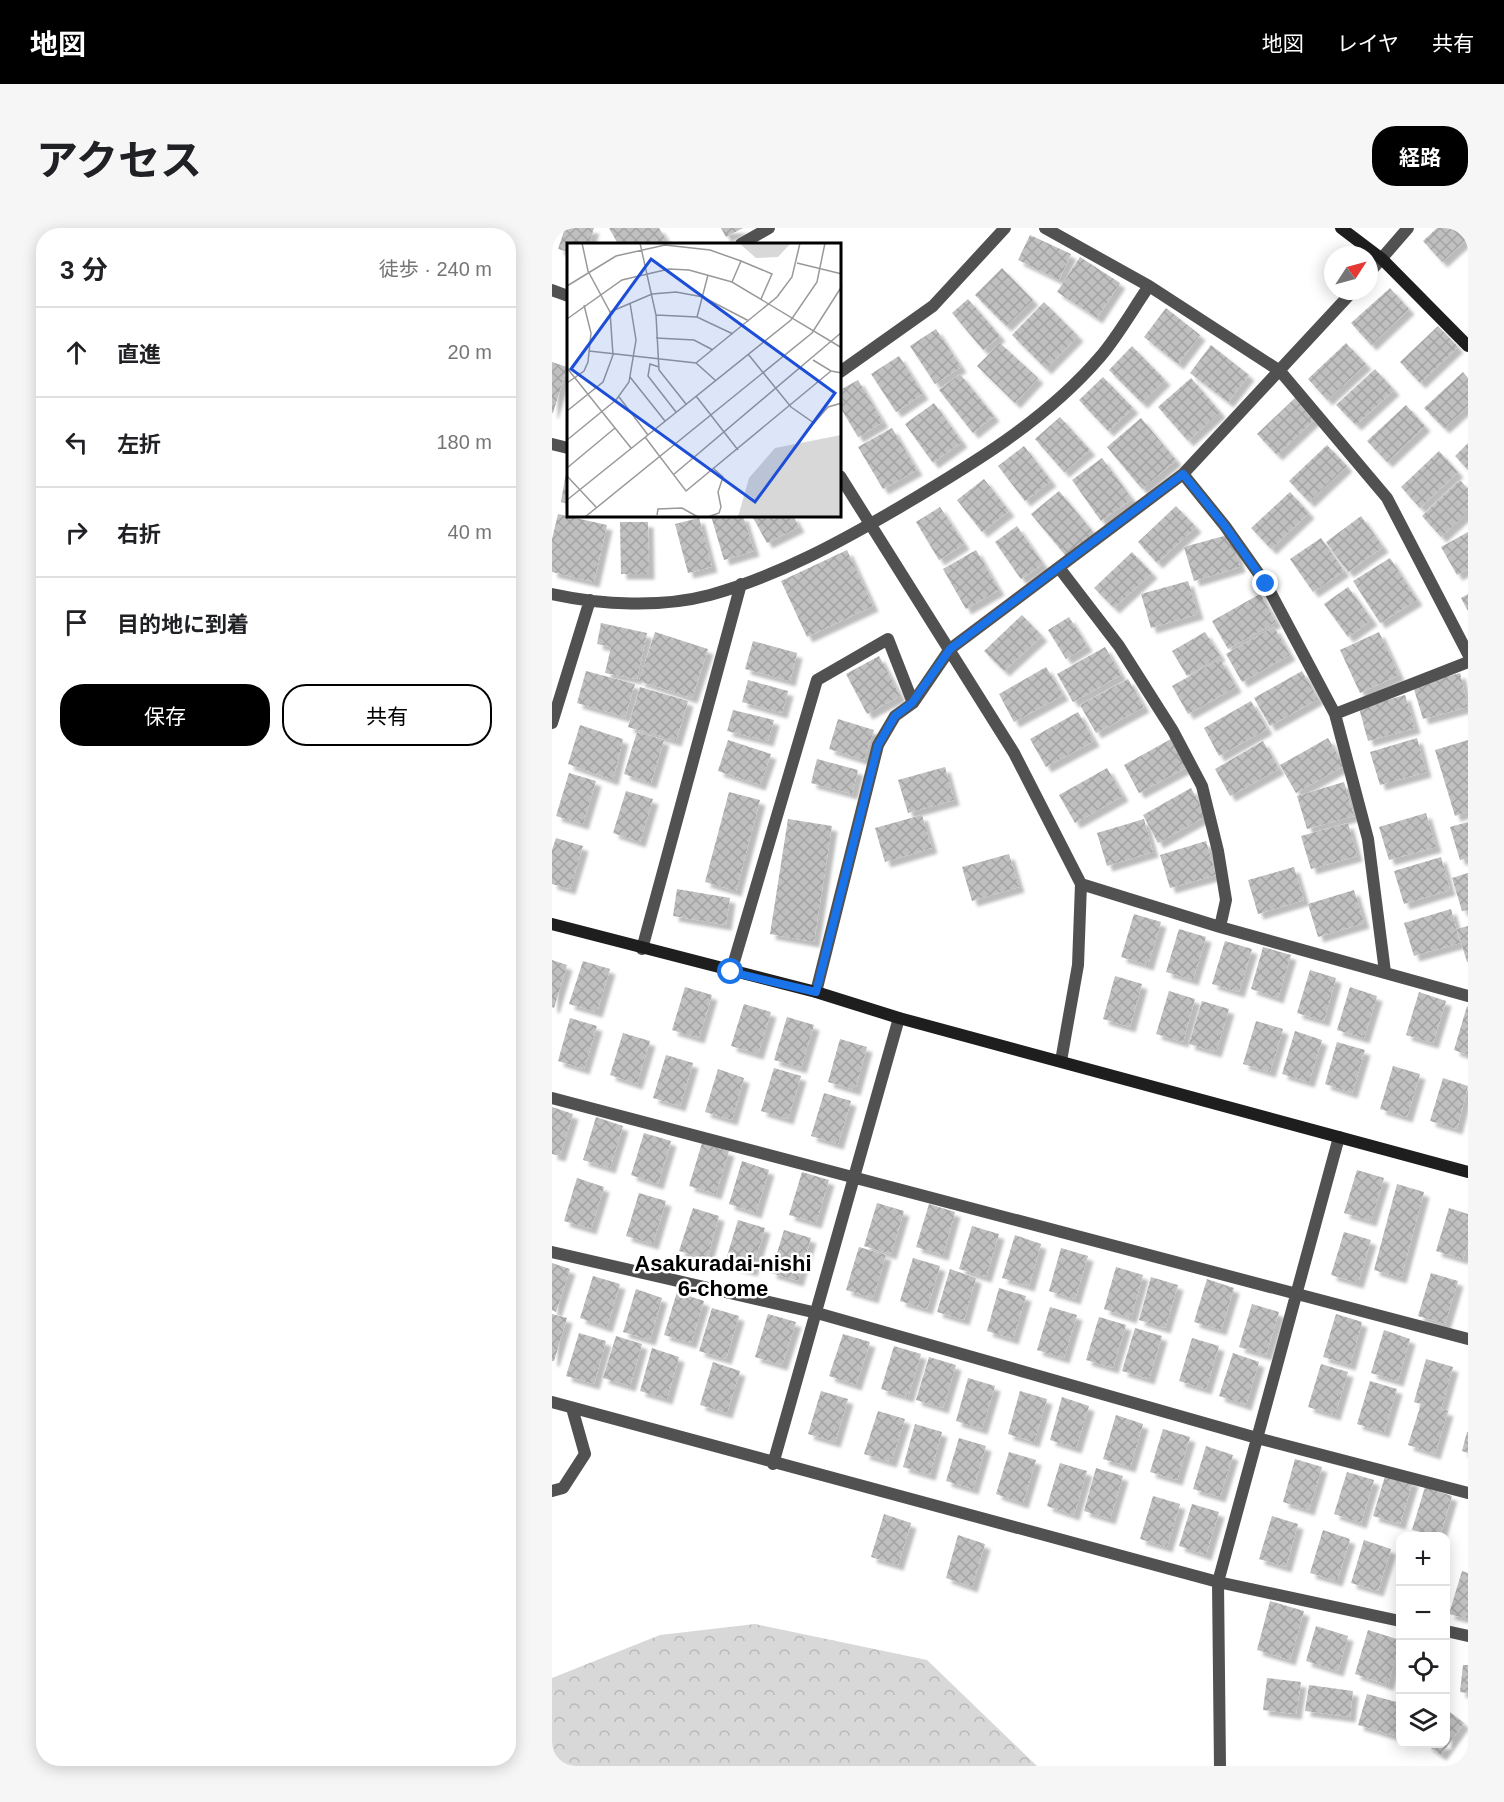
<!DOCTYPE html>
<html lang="ja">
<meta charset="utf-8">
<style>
:root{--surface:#fff;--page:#f6f6f6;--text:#202124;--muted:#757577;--line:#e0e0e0;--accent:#000}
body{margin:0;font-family:Helvetica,"Noto Sans JP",sans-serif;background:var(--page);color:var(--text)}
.controls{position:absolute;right:18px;bottom:18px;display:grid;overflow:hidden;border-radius:12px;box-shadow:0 3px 15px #0003}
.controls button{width:54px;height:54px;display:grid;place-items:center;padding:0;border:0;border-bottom:2px solid var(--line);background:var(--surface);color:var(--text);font:30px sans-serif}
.compass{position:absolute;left:772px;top:18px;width:54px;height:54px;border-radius:50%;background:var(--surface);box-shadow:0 3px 15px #0003;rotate:54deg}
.stop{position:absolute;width:18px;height:18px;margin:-14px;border:4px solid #1a73e8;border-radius:50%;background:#fff}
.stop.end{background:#1a73e8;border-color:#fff;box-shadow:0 2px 6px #0008}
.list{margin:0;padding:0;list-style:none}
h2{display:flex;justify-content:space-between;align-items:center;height:78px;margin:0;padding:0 24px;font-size:26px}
h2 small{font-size:20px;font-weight:400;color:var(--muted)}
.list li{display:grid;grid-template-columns:39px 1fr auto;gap:18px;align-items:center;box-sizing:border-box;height:90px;padding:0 24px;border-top:2px solid var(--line)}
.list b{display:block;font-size:22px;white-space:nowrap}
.list em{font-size:20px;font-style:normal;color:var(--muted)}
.actions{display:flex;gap:12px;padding:18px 24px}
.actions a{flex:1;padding:14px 0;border:2px solid var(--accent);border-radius:24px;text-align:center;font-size:21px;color:var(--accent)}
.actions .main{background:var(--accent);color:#fff}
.icon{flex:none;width:33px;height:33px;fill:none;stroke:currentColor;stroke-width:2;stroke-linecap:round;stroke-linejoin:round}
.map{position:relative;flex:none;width:916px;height:1538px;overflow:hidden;border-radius:24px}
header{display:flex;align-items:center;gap:36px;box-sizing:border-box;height:84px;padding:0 30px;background:var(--accent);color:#fff}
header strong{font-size:28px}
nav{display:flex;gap:33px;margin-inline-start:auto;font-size:21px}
.intro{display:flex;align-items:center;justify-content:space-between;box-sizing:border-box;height:144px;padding:0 36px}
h1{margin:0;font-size:42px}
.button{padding:15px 27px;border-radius:24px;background:var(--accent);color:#fff;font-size:21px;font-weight:700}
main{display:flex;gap:36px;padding:0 36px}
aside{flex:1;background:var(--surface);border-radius:24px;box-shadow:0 3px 15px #0003}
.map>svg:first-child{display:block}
.forest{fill:url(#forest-crowns)}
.building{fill:url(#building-cross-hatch);filter:url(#shadow)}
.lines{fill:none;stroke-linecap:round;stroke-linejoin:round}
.street{stroke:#515151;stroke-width:12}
.secondary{stroke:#1e1e1e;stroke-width:12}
.route{stroke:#1a73e8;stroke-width:8}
.labels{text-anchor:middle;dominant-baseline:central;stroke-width:5;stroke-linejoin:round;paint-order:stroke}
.neighbourhood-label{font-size:22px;font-weight:bold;fill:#000;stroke:#fff}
.inset-road{fill:none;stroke:#999;stroke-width:1.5}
.view{fill:#1d4ed8;fill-opacity:0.15;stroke:#1d4ed8;stroke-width:3}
.inset-edge{fill:none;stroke:#000;stroke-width:3}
</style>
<header>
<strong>地図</strong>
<nav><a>地図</a><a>レイヤ</a><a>共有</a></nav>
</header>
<div class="intro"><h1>アクセス</h1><a class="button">経路</a></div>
<main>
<aside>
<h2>3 分<small>徒歩 · 240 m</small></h2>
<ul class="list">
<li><svg class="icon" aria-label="ahead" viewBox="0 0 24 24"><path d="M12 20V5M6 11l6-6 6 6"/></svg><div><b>直進</b></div><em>20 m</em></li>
<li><svg class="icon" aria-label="left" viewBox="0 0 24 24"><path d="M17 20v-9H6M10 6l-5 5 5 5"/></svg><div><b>左折</b></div><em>180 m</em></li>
<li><svg class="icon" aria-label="right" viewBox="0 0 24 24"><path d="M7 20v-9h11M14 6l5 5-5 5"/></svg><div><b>右折</b></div><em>40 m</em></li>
<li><svg class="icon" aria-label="arrive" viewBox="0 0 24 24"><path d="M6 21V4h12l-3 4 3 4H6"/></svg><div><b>目的地に到着</b></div></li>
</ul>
<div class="actions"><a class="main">保存</a><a>共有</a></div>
</aside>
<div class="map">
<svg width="916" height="1538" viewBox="0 0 916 1538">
<defs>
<pattern id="forest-crowns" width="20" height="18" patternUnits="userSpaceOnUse" patternTransform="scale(1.5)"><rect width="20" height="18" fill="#d8d8d8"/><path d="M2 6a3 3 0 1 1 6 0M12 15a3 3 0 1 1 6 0" fill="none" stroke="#b8b8b8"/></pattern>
<pattern id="building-cross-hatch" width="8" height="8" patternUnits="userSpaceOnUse" patternTransform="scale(1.5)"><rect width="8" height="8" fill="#c0c0c0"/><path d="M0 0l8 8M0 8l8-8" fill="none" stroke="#a3a3a3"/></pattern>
<filter id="shadow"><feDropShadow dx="5.5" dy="5.5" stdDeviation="1.5" flood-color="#0004"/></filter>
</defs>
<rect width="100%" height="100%" fill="#fff"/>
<path class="forest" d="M203 1396 375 1432 485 1538H0V1450L108 1407Z"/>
<path class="building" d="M13 0H42L37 16H16V24L6 21Z
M57 0H107L117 16H66Z
M169 0H191L174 9Z
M885 0H916V10L890 34 871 13Z
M478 7 519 26 507 52 466 32Z
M528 29 568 55 545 90 505 64Z
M450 40 481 72 454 98 423 67Z
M838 60 857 81 819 117 799 95Z
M416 71 448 108 431 122 400 85Z
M492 74 526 108 494 141 460 107Z
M614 80 648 107 626 136 592 109Z
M886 98 906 119 868 155 848 134Z
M384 101 409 139 383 156 358 118Z
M448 115 486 150 463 175 425 138Z
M794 115 814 136 775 172 756 151Z
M659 117 697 147 676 174 638 145Z
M580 118 613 152 590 175 557 142Z
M347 128 371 166 344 184 319 146Z
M0 134 15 139 1 185H0Z
M823 141 842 162 804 197 784 177Z
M911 144 916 150V178L892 200 872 180Z
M408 146 442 188 421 205 387 162Z
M551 149 581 180 556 203 527 172Z
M639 150 668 184 636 213 606 179Z
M306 152 331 194 306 209 288 179V162Z
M743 170 763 191 725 227 705 206Z
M382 175 410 214 381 235 353 196Z
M854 177 873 198 835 234 815 213Z
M508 189 538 222 512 244 483 211Z
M589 190 624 232 590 261 555 219Z
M340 200 365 242 331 261 306 219Z
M916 215V242L903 228Z
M775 217 795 238 757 274 737 253Z
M472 218 499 253 473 273 446 238Z
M887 223 906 244 868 280 849 259Z
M550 230 580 271 549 293 520 252Z
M15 239 16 240V276L9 274Z
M432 251 457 283 430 304 405 272Z
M908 252 916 261V284L889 309 870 288Z
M507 263 542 305 514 328 479 286Z
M738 264 757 285 719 321 699 300Z
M624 278 644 299 605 335 586 314Z
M388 279 412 316 387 332 364 294Z
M6 286 55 297 42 354 0 344V311Z
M159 288H191L202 323 172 332Z
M200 288H241L247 299 215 315Z
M809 288 831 319 796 344 774 314Z
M147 290 160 339 136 345 123 296Z
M68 294H96L97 346H69Z
M465 298 491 336 469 351 443 314Z
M916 304V341L905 347 889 319Z
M679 306 688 339 642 353 632 319Z
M769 310 792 343 761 364 738 331Z
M295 322 321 378 255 409 229 353Z
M424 322 447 362 414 381 391 341Z
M580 324 600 345 562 380 542 360Z
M838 330 865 372 828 395 801 353Z
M636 353 646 386 599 400 589 366Z
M796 359 820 392 796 409 772 376Z
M708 366 724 394 676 421 660 393Z
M916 366V383L909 370Z
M470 387 490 408 452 443 432 423Z
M517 389 535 418 514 431 496 402Z
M49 395 95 405 85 451 53 445 59 419 45 416Z
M722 399 738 427 690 454 674 426Z
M103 404 156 421 140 470 87 453Z
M653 404 668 428 635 448 620 423Z
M827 404 847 447 808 465 788 422Z
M201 413 245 425 238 453 193 441Z
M553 419 569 447 521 474 505 446Z
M327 428 348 468 315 486 294 446Z
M668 431 684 459 636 486 620 458Z
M494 439 511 467 462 494 447 466Z
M34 443 83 456 73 489 25 475Z
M750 443 766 471 718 498 702 470Z
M908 445 916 479 871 491 861 458Z
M576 451 592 479 544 505 528 477Z
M196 452 236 463 230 485 190 474Z
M88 459 136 473 124 513 76 499Z
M853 467 863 500 816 513 807 480Z
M699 473 715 501 667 528 652 500Z
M181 482 222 492 216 513 175 503Z
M526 484 542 513 494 539 478 511Z
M286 491 322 502 312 532 277 521Z
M28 497 71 511 61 552 16 536Z
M85 504 112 512 99 555 72 546Z
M776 510 792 538 744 565 728 537Z
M865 510 874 544 828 557 818 524Z
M619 511 635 539 587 565 572 537Z
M176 512 219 526 208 557 166 543Z
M916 512V584L903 588 883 522Z
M711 513 727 541 678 568 663 541Z
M265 531 306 542 300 566 259 555Z
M393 539 402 572 356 585 346 552Z
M555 540 571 568 523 595 507 567Z
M17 545 44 553 31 596 4 588Z
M792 554 802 588 755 601 745 568Z
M639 560 654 588 606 615 591 587Z
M74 563 101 571 88 614 61 605Z
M177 564 208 572 184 663 153 654Z
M874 585 884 619 837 632 827 599Z
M370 587 380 620 333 634 323 600Z
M236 591 280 598 262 714 218 706Z
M592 591 601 624 555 638 545 605Z
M916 594V630L908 632 898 599Z
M796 595 805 628 759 641 749 608Z
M4 610 31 618 18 661 0 656V622Z
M654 613 664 647 618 660 608 627Z
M457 626 467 659 420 673 410 639Z
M889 629 898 662 852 676 842 643Z
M742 639 752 672 706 686 696 652Z
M916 645V682L910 683 900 650Z
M125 661 178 670 174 697 121 688Z
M802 662 812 695 766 709 756 676Z
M899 681 908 715 862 728 852 695Z
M582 686 609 694 596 737 569 729Z
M916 698V734H915L905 701Z
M627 701 654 709 641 752 614 744Z
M673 713 700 721 687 764 660 756Z
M711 719 739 727 726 770 699 761Z
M0 732 15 737 2 780 0 779Z
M31 733 58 741 45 784 17 776Z
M758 742 784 750 772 793 745 785Z
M563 748 590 756 578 799 551 791Z
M133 759 160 767 147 810 120 802Z
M798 759 825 768 812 810 785 802Z
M617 763 643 771 631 814 604 806Z
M867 764 894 773 881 815 854 807Z
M650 773 677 781 664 824 637 816Z
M192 776 219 784 206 826 179 818Z
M915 778 916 779V827L902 822Z
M235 789 262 797 249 840 222 832Z
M18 790 45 798 32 841 6 833Z
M704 793 731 801 718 844 691 836Z
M743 803 770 812 757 854 730 846Z
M71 805 98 813 85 856 58 847Z
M288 811 315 819 303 862 276 854Z
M785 814 813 822 800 865 773 856Z
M114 827 141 835 128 878 101 870Z
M841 838 868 846 855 889 828 881Z
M222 840 249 848 236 891 209 883Z
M166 841 192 850 180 892 153 884Z
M891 850 916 858 905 901 878 893Z
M272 865 299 873 286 916 259 908Z
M0 879 21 886 8 928 0 926Z
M44 889 71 898 58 940 31 932Z
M92 905 119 913 106 956 79 947Z
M150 915 177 923 164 966 137 958Z
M190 933 217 942 204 985 177 976Z
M805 942 832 950 819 993 792 985Z
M250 944 277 952 264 995 237 987Z
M25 950 52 959 39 1001 12 993Z
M845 956 872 964 849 1050 822 1042Z
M87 965 114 973 101 1016 74 1008Z
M325 975 352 983 339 1026 312 1018Z
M377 976 403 984 391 1027 364 1019Z
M141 980 167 988 155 1031 127 1023Z
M897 980 916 986V1015L911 1031 884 1023Z
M186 992 213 1000 200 1043 173 1035Z
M420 998 447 1006 434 1049 407 1041Z
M232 1002 259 1010 246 1053 219 1045Z
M792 1004 819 1012 806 1055 779 1047Z
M463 1007 489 1016 477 1058 450 1050Z
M307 1019 334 1027 321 1070 294 1062Z
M509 1020 536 1028 523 1071 497 1063Z
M361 1030 388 1038 375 1081 348 1073Z
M0 1035 18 1041 4 1084 0 1082Z
M564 1039 591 1047 579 1090 552 1081Z
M398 1041 424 1050 412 1092 385 1084Z
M879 1045 906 1053 893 1096 866 1088Z
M41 1048 68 1056 55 1099 28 1090Z
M599 1049 626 1057 613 1100 587 1092Z
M655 1051 682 1060 669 1102 642 1094Z
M447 1060 474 1068 461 1111 435 1103Z
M84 1061 110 1070 98 1112 71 1104Z
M125 1064 152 1073 139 1115 112 1107Z
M700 1076 727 1084 714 1127 687 1119Z
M498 1079 525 1087 512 1130 485 1122Z
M160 1080 187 1088 174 1131 147 1123Z
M0 1086 15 1090 2 1133H0Z
M216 1086 244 1094 230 1137 203 1129Z
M784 1086 810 1094 798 1137 771 1129Z
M547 1089 574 1097 561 1140 534 1132Z
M583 1100 610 1108 597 1151 570 1143Z
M832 1102 858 1111 846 1153 819 1145Z
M27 1105 54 1113 42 1156 14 1148Z
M291 1106 318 1114 304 1157 277 1148Z
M64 1108 90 1116 78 1158 51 1150Z
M640 1110 667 1118 654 1161 627 1153Z
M342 1118 369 1126 356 1169 329 1161Z
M100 1120 127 1129 115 1171 88 1163Z
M681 1125 707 1134 694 1177 667 1168Z
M377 1129 404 1137 391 1180 364 1172Z
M874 1131 901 1139 889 1181 896 1183 883 1226 856 1217 869 1176 862 1174Z
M161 1134 188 1143 175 1185 148 1177Z
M769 1136 796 1144 783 1187 756 1179Z
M416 1150 443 1158 430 1201 404 1193Z
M818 1153 845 1161 832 1204 805 1196Z
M269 1163 296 1171 283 1214 256 1206Z
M468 1163 495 1171 482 1214 456 1206Z
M510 1169 537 1178 524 1220 498 1212Z
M326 1183 353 1191 339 1234 312 1226Z
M564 1187 591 1196 578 1239 551 1231Z
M363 1196 390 1204 378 1247 351 1239Z
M611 1201 638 1209 625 1252 598 1244Z
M915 1204H916V1225L910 1223Z
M407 1210 434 1218 421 1261 394 1253Z
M654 1218 681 1227 668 1269 641 1261Z
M457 1224 484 1232 471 1275 444 1266Z
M743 1231 770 1239 757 1282 731 1274Z
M508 1235 535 1243 522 1287 495 1278Z
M544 1240 571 1248 558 1291 532 1283Z
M795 1244 822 1252 809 1295 782 1286Z
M834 1245 861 1253 848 1296 821 1288Z
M873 1259 900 1268 888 1308 860 1302Z
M601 1268 628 1276 615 1319 588 1311Z
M640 1276 667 1284 654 1327 627 1318Z
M332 1286 359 1295 346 1337 319 1329Z
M720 1288 746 1296 734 1339 707 1331Z
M771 1302 798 1311 785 1353 758 1345Z
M406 1307 433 1316 420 1359 394 1350Z
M812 1312 839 1321 826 1363 799 1355Z
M910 1343 916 1345V1391L897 1386Z
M718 1373 752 1383 738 1432 705 1422Z
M764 1398 796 1408 786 1443 754 1433Z
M816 1402 848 1412 836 1457 803 1446Z
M911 1437H916V1465L908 1464Z
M715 1450 749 1454 744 1486 711 1482Z
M757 1457 801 1463 798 1489 753 1483Z
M815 1466 848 1475V1493L844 1508 806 1497Z
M894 1481 912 1495 889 1527 873 1516H894Z"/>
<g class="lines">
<path class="street" d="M493 0 597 58 728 143 835 270 916 426
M189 16 217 0
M817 45 856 0
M0 62 16 68
M288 144 381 78 453 0
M0 216 16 220
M631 246 673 298 714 356 783 486 816 611 833 744
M288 248 462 525 529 656 526 737 509 833
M508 341 567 418 621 503 650 558 666 623 674 672 668 699
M0 366C50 377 109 380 158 367 226 348 288 314 348 279 419 237 493 193 548 129 566 108 581 81 597 58
M783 486 916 434
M0 495 38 372
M529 656 668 699 916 768
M90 721 189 356
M179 744 265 452 336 411 361 475
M264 764 326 517 343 488 361 475 398 421 631 246 801 63
M0 870 916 1111
M0 1024 265 1085 705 1210 916 1265
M0 1174 666 1354 848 1393
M221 1236 347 790
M0 1263 11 1260 33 1226 20 1180
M894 1403 916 1408
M668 1538 666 1354 787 909"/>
<path class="secondary" d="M789 0 830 31 916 118
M0 696 264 764 347 790 916 944"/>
</g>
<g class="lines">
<path class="route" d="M179 744 264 764 326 517 343 488 360 475 398 421 631 246 673 298 714 356"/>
</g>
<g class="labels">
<g class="neighbourhood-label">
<text x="171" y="1035">Asakuradai-nishi<tspan x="171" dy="25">6-chome</tspan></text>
</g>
</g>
<g transform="translate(15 15)">
<rect width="274" height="274" fill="#fff"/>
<path d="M172 0H224L211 14 189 15ZM274 192V274H171L182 235 208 205Z" fill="#d8d8d8"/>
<path class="inset-road" d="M73 0 89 72 92 127 119 161M174 18 205 31 194 56M230 20 275 31M0 43 49 13 98 2 143 7 174 18 165 39M43 69 85 51 109 49 136 54 182 78M89 72 130 74 166 91M130 74 141 32M0 76 55 37 102 26 122 27 165 39 275 105M89 95 127 97 146 107M22 108 129 120 148 137M181 111 224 164 247 180 261 164 275 160M246 117 264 128 275 130M129 120 210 54 225 34 233 0M92 124 83 121 81 133 109 169M0 125 64 205M63 134 98 178M0 140 17 128 21 119 24 90 17 62M129 153 171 207M52 154 81 192M0 168 36 139 46 112 43 69 21 28 15 0M78 194 119 248 264 128M0 197 49 157 62 139 69 97 63 60M0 225 48 185M106 232 275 89M0 233 29 264M0 257 224 77 250 39 258 0M90 272 91 266 115 265 131 274M18 274 245 90 275 43M141 274 152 270 154 264 151 249 156 234 147 226"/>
<path class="view" d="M84 16 268 150 188 259 4 126Z"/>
<rect width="274" height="274" class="inset-edge"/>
</g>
</svg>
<div class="controls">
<button>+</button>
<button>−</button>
<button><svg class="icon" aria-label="locate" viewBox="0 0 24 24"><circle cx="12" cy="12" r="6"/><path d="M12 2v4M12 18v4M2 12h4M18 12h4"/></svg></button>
<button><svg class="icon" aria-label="layers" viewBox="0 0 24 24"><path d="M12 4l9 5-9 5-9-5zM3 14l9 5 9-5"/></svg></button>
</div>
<svg class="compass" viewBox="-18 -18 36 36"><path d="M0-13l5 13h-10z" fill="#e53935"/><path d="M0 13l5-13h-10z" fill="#757577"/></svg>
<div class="stop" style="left:179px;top:744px"></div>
<div class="stop end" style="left:714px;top:356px"></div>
</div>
</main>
